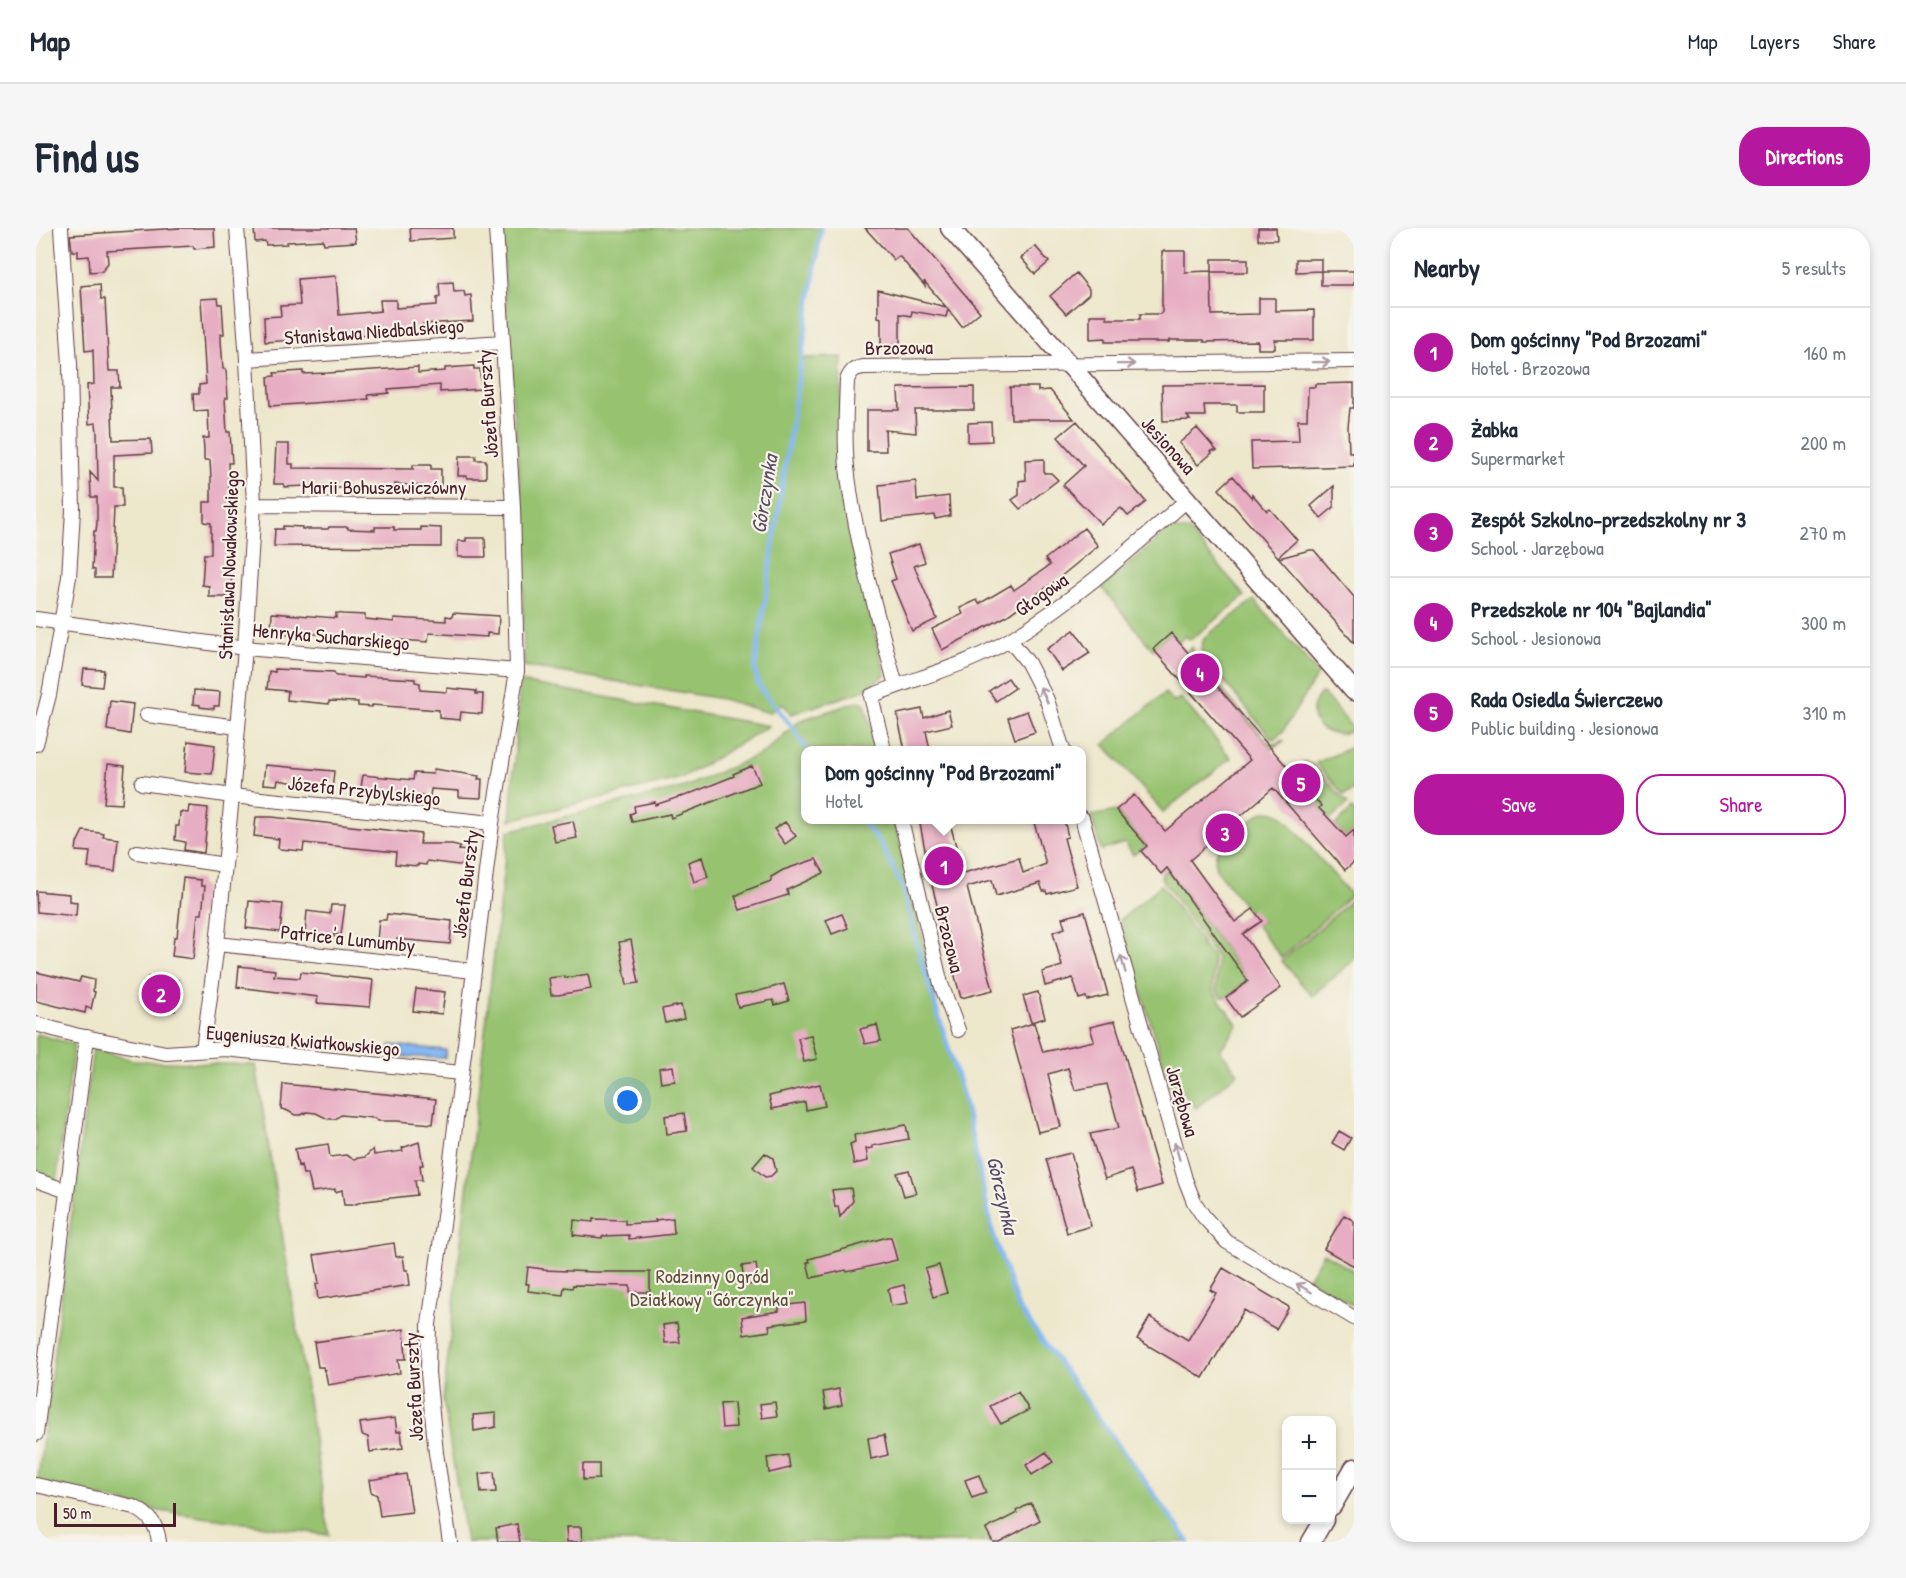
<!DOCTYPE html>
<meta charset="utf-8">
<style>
:root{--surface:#fff;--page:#f6f6f7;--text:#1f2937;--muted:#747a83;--line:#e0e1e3;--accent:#b5179e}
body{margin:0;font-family:"Patrick Hand",sans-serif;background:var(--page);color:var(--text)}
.controls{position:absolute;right:18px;bottom:18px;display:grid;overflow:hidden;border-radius:12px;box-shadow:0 3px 9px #0003}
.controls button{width:54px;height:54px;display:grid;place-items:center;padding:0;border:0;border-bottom:2px solid var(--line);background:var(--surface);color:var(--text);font:30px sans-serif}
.scale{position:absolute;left:18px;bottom:15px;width:122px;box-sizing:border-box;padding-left:6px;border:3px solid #4a1f2b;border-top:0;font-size:16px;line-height:21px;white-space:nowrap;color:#4a1f2b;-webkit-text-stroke:4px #f7f3e8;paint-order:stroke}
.you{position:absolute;left:592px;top:873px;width:21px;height:21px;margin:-15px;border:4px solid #fff;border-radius:50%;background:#1a73e8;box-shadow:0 0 0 9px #1a73e833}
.badge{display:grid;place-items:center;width:39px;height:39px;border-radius:50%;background:var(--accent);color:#fff;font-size:20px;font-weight:700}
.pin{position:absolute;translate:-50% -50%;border:3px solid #fff;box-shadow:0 2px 6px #0006}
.popup{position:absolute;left:765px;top:518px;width:285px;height:78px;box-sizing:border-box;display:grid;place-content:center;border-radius:12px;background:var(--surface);filter:drop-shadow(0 2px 4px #0005);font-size:20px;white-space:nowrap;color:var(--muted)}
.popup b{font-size:22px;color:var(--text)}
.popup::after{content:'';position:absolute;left:50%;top:100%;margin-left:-12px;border:12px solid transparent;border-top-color:var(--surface)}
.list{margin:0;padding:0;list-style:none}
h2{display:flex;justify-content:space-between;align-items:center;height:78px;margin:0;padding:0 24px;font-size:26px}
h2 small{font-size:20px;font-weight:400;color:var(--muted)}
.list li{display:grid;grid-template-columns:39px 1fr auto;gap:18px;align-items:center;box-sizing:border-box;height:90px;padding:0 24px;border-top:2px solid var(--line)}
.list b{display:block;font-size:22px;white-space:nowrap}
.list p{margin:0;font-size:20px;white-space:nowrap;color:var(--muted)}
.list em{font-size:20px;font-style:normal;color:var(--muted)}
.actions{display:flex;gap:12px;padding:18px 24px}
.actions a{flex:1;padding:14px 0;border:2px solid var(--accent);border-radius:24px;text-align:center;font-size:21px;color:var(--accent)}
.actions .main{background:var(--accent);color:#fff}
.map{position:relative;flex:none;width:1318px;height:1314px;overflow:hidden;border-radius:24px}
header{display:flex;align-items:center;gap:36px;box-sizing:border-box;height:84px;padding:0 30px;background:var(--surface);border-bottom:2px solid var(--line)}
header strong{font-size:28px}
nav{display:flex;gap:33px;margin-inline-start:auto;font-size:21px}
.intro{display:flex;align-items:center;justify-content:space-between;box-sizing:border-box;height:144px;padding:0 36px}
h1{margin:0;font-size:42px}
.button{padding:15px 27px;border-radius:24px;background:var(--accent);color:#fff;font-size:21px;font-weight:700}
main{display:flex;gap:36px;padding:0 36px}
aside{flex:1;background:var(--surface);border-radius:24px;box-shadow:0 3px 9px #0003}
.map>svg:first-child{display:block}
.green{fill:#97c371;stroke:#70714e;stroke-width:1.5}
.water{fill:#84b8f2;stroke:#676c8e;stroke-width:1.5}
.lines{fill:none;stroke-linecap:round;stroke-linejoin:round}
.stream{stroke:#84b8f2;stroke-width:4.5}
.building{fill:#e7adc3}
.street-casing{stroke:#623d43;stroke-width:16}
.secondary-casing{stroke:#623d43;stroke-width:21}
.street{stroke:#fff;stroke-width:14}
.secondary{stroke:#fff;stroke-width:18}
.oneway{stroke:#ae9aa0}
.labels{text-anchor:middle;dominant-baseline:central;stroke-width:4.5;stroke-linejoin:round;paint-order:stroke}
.street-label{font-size:20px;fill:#4a1f2b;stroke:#f7f3e8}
.park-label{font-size:20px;fill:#615040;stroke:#f7f3e8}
.water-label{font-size:21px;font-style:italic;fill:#5b4d67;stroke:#f7f3e8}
</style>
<header>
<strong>Map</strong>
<nav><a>Map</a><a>Layers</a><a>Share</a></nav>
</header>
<div class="intro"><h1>Find us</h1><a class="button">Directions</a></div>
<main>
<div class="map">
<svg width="1318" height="1314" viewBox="0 0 1318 1314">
<rect width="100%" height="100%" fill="#f7f3e8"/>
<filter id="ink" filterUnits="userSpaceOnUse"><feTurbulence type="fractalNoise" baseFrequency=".0167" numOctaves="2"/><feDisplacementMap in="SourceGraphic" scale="12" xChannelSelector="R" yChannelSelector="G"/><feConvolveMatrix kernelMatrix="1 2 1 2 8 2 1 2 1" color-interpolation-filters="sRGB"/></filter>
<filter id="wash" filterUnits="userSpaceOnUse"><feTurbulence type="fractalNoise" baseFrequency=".008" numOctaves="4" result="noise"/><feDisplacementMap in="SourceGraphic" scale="24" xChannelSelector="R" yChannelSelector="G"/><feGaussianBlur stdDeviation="1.35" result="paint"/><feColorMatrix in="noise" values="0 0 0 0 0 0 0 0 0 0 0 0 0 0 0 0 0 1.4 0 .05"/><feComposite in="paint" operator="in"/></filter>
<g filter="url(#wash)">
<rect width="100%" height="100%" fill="#ede7cc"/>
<path class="green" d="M466 0H785L765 130 806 129 804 208 823 341 849 447 826 463 755 486 747 475 733 485 686 471 488 438 486 278 471 109Z
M1133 301 1153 303 1209 368 1154 412 1150 408 1143 414 1135 405 1117 422 1066 360Z
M1218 372 1283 446 1280 449 1247 503 1241 509 1236 511 1167 428 1165 422 1168 410Z
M1156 419 1158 429 1231 514 1239 516 1249 512 1235 521 1151 423Z
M484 454 733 498 646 550 474 592Z
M1129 465 1138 474 1145 470 1195 530 1127 584 1068 516Z
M1285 465H1287L1318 502C1290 515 1263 491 1285 465Z
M824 473 829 476 841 522H770V592H858L898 755 901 782 928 871 956 1002 982 1079 1153 1314H430L407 1172 472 603 649 559 727 525 765 492Z
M1318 518V562L1308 567 1280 535Z
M1268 534 1277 537 1312 576 1294 592 1256 545Z
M1316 581 1318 583V602L1310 609 1299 597Z
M1081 583 1111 618 1097 627 1089 615 1065 622 1055 588Z
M1231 583C1239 583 1243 585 1249 590L1315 667 1246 730 1220 697 1226 693 1213 684 1180 641C1178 632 1180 624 1185 617L1225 585Z
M1131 640 1212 753 1191 769H1185L1180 762 1181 729 1125 650 1127 644Z
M1125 657 1167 715 1164 717 1166 720 1168 718 1177 729V763L1202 797 1184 822 1202 845 1160 880 1141 857 1134 859 1084 692Z
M1318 670V732L1276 768 1246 733Z
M0 806 38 816 20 955 0 943Z
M57 821 100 833 220 837 293 1307 124 1283 36 1263 0 1266Z
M1287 1025 1318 1043V1078L1272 1051Z"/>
<path class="water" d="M354 817 410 822 409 830 353 828Z"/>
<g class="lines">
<path class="stream" d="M771 522 757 500 727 464 722 455 719 443 720 432 785 0
M825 592 846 618 866 658 882 721 928 871 956 1002 982 1079 1153 1314"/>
</g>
<g id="blocks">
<path class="building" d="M144 0H178L179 19 158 21 157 18 71 23 72 35 66 43 54 44 53 28 42 29V23H36L34 7Z
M218 0H318L320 14 288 16 287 12 251 14V16L230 17 229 13 219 14Z
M374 0H417V10L375 13Z
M829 0H872L944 84 926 99 912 81 910 89 876 83 875 88 864 86V117H845V90L842 89V62L910 79 888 53 889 58 863 28 858 32Z
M1222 0H1240L1241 12H1222Z
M999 18 1013 34 999 46 985 30Z
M1126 23H1149V44L1175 43 1176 87 1223 86V70H1239V83L1278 82V112H1239V121H1222V113L1168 114V112H1133V114H1069V110L1054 111V87H1071V91H1104V86H1124L1126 84Z
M1176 31H1212V44H1176Z
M1260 31H1285V43H1318V57H1285V43L1260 44Z
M1040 45 1053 61V66L1030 86 1014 68Z
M300 48 303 87 345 83 344 72H360V80L401 77V70L404 69 403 55 417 54 418 64 428 63 429 68 435 67 437 93 387 96 388 101 378 102V104L229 114 228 89 245 88 244 78 264 77 262 51Z
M64 56 65 71H69L73 143H83L84 159H75L77 212 115 211 116 225 78 227V259H86L87 279H78L75 350H59V342L56 341 58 303H60L61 295V269H55L54 244 62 253 61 204 60 195 53 196 51 157 58 156 57 122 49 123 45 58Z
M182 70 183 76H186L188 106H185V112L187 141H190L192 170H189L191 204H194L196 235H192L193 269H199V298H193V334H196L195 363H191V369H173V358L166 357 168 326H175V295L168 294V274H175V250L174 232H168V221L167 210H173L172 182 158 183 157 166H163V157L170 156 165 71Z
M438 138V141H444L445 161 404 164V157L352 161 353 165 332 167 333 171 234 178 232 149 239 148 238 145 267 143V146L292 145 382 139V145L409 143V140Z
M1318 155V180H1314L1312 199 1313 224H1318V238L1216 241 1215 214 1263 213 1262 192H1271L1272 159H1279V156Z
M1228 156V184H1201V177H1168L1169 188H1151L1154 192 1127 193 1126 157Z
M938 159V182H879L880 205 849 202 850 223H831V182H863L862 160Z
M974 159H1002V163L1014 162 1038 191H975Z
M1041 193 1110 274 1092 288 1085 280 1065 296 1027 257 1048 238 1022 209Z
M955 194 956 213 932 214V195Z
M1161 200 1181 223H1175L1176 225 1162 237 1143 215Z
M240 216H253V236H257V240L377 241V237H395V241H405V260H385L386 258 359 256V260H339V257L312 258V260H293V257L248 259V256H238Z
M423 228H440V232H450V250H431V248H422Z
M1008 231V245H1015L1022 252 984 281 976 272 983 267V253L990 252 989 232Z
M1197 248 1216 270V266L1231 283 1234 281 1261 312 1242 329 1183 261Z
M880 253 881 272 913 268 914 288 899 291V287L846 293 843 257Z
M1298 258V279L1285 290 1275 278Z
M247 298 266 299V301H292L293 299H312V301L339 302V299H358V302H385V299L405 300V319L238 318 239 301H247Z
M1048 300 1062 318 1018 354 969 389 906 422 896 401 927 386 924 380 941 372 943 376 975 357 978 362 1014 337 1009 331Z
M430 310H449L450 329H422V313H430Z
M883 316 889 334 878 338 901 391 876 403 855 353 860 351 852 326Z
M1274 322H1278L1318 369V415L1243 330Z
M236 385 300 390V385L307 386 329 387V391L358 394V390L410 393V388L416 389 417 385 463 388 462 406 451 405V409L393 405 392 414 267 405 266 408 245 406V404L235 403Z
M1038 402 1054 425 1026 443 1011 421Z
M1135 405 1285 578 1283 580 1310 609 1318 602V634L1309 642 1237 560 1154 632 1199 694 1217 681 1226 693 1207 706 1245 760 1204 789 1190 770 1212 753 1131 640 1125 646 1105 623 1111 618 1080 582 1098 567 1129 603 1214 532 1117 421Z
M48 441 68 442 66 459 46 457Z
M239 441 298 444 300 448 328 450V448L379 451V454L384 455V462L411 464V460L440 463V466H447L446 486 425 484 424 492 403 490V482L336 477V479L322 478V474L293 473V476L251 472 252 463 231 461 233 443 239 444Z
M972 450 979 460 960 473 953 463Z
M158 462 184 464 183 478H178V481L164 479V477L157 476Z
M74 473 97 476 94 506 71 502Z
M886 481 888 490 912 482 916 497 890 503 894 522H869L861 486Z
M991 483 999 504 979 511 972 490Z
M152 513 179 517 176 546 149 544Z
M72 536 89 538 86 576 68 575Z
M229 537 298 543 296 563 278 561V558L242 552 241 557 227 556Z
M716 538 724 555 635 590 634 586 596 594 594 586 599 584 598 578 619 574V577L646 568V569L698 548 697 546Z
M398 541 443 548 442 551H446L445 570 423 569V563L395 561 394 568 384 567 383 572 324 566 327 547 377 552 378 545 397 546Z
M153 578 172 580 168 625 148 622 149 614 139 612 140 598H143L144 584 152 585Z
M220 589H236L385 606 384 616H416L424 618 423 622 431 623 430 638 391 633 390 637 382 636V638L359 636 360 624 268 615 267 623 244 621 242 620 243 611 218 608Z
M883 591H913L927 645 983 630 987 645 1010 636 997 591H1028L1032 609 1028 610 1041 658 1011 666 1010 663H1007L1004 655 960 668 956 652 931 659 957 762 925 770 914 730 918 729 910 700 907 701 896 657 900 656 892 626 890 627Z
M537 593 541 610 519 614 515 597Z
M749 594 760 608 749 616 738 601Z
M47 603 64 605 68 606 67 609 82 611 79 643 52 640 54 624 40 623 41 615Z
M666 629 672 649 658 654 652 634Z
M780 631 788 645 751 662 752 667 704 682 699 668 711 662 735 653V649L747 642Z
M147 650 165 652V658H169L166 686H162L157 731 136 728 138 709H141Z
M0 663 33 666V673L41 674 40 688 1 684Z
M213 673 247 676 244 704 210 700Z
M295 677H309L305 707 298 706V709L269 706 271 683 294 686Z
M1049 684 1072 767 1051 772 1050 769 1043 771 1037 750 1009 758 1006 744 1026 738 1017 704 1029 700 1026 690Z
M351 686 416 693 414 716 361 711 360 715 341 713 343 692H350Z
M806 686 812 700 796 706 790 692Z
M595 712 603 755 591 757 583 714Z
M203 738 239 742 238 748 264 750 265 744 337 752 334 779 281 775 282 769 201 759Z
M0 744 43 754 45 749 58 752 57 763 59 764 55 781 50 779 49 785 0 773Z
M552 746 555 761 522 767H515L513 750 529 748V750Z
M112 749 142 752 139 783 109 779Z
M748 756 753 773 739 777 737 772 702 779 699 767 715 764 716 765Z
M380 761 409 764 406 786 377 783Z
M1002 764 1009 790 995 794 987 768Z
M645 777 648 791 629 795 626 781Z
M1079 793 1126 957 1102 964 1095 942 1069 951 1054 906 1083 900 1071 856 1039 862 1032 840 1012 846 1025 899 1002 904 974 802 998 795 1007 824 1058 813 1054 799Z
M841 797 845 813 829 816 824 801Z
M775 807 781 831 768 834 762 810Z
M637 838 639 853 625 855 623 840Z
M247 856 400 871 397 896 361 893H342L338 890 305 887 299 891H292L280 885 271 884 265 887H259L250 882 245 881Z
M784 856 789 878 770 882 769 874 736 881 733 868Z
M648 885 651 903 631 906 629 888Z
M870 897 873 911 836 918 837 920 830 921 832 933 818 936 814 916 819 914 818 907Z
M1303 903 1315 910 1308 922 1296 915Z
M383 914 387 937H384L386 952H379L381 967 329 973 316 977H308L306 962 299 964V961L276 964 272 946H267L265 937 262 938 259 921 292 916 294 929 310 927 317 931 329 929 337 921 338 927 367 923 366 920Z
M729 925 737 930 740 943 735 948 729 949 717 939Z
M1035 925 1055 998 1031 1005 1010 931Z
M873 942 880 965 868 968 861 945Z
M815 960 817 973 804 989 802 978 799 979 796 962Z
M1308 987 1318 993V1038L1288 1021Z
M637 990 638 1006 593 1011V1007L566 1008V1010L537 1007 538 992 557 994V991L589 992V996L620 994 619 992Z
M851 1009H855L861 1032 811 1044 810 1042 775 1050 771 1034H774L773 1031Z
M358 1015 360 1029 367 1028 369 1042H372L374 1057 282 1071 280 1056 283 1055 278 1027Z
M720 1036 723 1056 708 1057 706 1038Z
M903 1037 911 1065 897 1069 889 1041Z
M492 1039 507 1041V1042L560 1044H614V1064H594V1058L537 1057 536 1060 528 1059 527 1067 492 1063 493 1056H490Z
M1187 1040 1253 1079 1240 1101 1208 1082 1167 1150 1101 1111 1114 1089 1152 1112 1180 1065 1174 1062Z
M868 1057 872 1075 855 1078 852 1061Z
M769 1075 770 1092 733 1097 734 1103 708 1107 706 1089 743 1083V1078Z
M641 1095 644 1114 629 1115 627 1097Z
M368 1101 370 1131H362L364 1145 292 1157 289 1142 288 1143 287 1139H282L278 1114Z
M803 1161 806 1177 790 1181 787 1164Z
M982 1164 993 1182 965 1196 954 1178Z
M739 1174 741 1188 726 1190 724 1176Z
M698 1175 700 1199 686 1200 684 1176Z
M460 1185V1199L438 1203 437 1187Z
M359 1190 361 1204 365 1203 367 1220 334 1224 332 1209 326 1207 324 1195Z
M848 1207 852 1227 835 1231 832 1210Z
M1010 1224 1017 1234 996 1247 990 1237Z
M752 1227 754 1240 733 1245 731 1230Z
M547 1236H563V1251L547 1252Z
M458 1244 460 1264 445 1265 443 1246Z
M370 1246 376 1284 344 1288 341 1267 335 1264 333 1252Z
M943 1247 950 1265 936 1270 929 1252Z
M995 1275 1004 1292 963 1314H957L950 1301 981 1285 980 1283Z
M481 1296 484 1314H462L460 1300Z
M530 1299H545L546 1314H531Z"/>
</g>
</g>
<g filter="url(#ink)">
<use href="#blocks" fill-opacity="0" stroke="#623d43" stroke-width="1.5"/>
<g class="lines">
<g class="street-casing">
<path id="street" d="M211 131 467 114
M218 277 477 279
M0 391 209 420 481 443
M974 412 992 435 1011 472 1027 522
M860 458C841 386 819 313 811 239 808 210 810 181 811 152 815 143 818 140 828 139L1318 133
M111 487 202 499
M0 516 13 467 33 349 37 283 34 136 25 0
M848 522 835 468C882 449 931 438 975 411 1039 372 1095 321 1151 272
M106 555 196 568 456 595
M1046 590 1149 951 1158 974 1168 989 1191 1014 1318 1090
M865 592 905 756 922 802
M101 624 189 637
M181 716 438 743
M0 796 39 807 130 825 189 821 425 845
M167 822 181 716 196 568 209 420 218 277 211 131 201 0
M0 952 31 963
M0 1206 51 809
M0 1257 98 1279C113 1287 121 1296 123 1314
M414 1314 400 1225 392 1145 393 1096 408 989 456 595 481 443 477 279 460 0"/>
</g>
<g class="secondary-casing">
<path id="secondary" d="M914 0 1318 463
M1296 1278 1318 1240
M1275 1314 1288 1292"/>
</g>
<use href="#street" class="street"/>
<use href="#secondary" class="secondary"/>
</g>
<defs><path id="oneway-shaft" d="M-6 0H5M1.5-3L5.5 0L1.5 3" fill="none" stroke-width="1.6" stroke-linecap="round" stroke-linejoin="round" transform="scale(1.5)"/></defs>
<g class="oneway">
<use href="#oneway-shaft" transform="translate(1285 134) rotate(-1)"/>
<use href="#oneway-shaft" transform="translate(1090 136) rotate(-1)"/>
<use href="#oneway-shaft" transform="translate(1008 467) rotate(-115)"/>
<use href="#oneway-shaft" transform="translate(1087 736) rotate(-106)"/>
<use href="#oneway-shaft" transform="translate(1141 923) rotate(-106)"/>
<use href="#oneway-shaft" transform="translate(1268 1060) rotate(-150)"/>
</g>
</g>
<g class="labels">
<g class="street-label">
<text transform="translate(338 103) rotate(-4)">Stanisława Niedbalskiego</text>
<text transform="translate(863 119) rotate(-1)">Brzozowa</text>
<text transform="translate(451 176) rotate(-94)">Józefa Burszty</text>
<text transform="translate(1133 217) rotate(48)">Jesionowa</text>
<text x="348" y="258">Marii Bohuszewiczówny</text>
<text transform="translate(192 337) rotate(-88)">Stanisława Nowakowskiego</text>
<text transform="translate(1005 366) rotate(-35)">Głogowa</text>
<text transform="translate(295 408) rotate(5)">Henryka Sucharskiego</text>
<text transform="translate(328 562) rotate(6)">Józefa Przybylskiego</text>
<text transform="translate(429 656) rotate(-83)">Józefa Burszty</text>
<text transform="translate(312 710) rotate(6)">Patrice'a Lumumby</text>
<text transform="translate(914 711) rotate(76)">Brzozowa</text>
<text transform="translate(267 812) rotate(5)">Eugeniusza Kwiatkowskiego</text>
<text transform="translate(1147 873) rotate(74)">Jarzębowa</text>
<text transform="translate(377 1159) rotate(-93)">Józefa Burszty</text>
</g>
<g class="park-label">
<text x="676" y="1047">Rodzinny Ogród<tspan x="676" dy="23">Działkowy "Górczynka"</tspan></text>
</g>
<g class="water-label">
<text transform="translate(728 266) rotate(-81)">Górczynka</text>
<text transform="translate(967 967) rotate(77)">Górczynka</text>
</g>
</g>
</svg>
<div class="controls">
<button>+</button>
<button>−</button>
</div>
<div class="scale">50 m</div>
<div class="you"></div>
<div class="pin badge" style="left:908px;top:638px">1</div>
<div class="popup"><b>Dom gościnny &quot;Pod Brzozami&quot;</b>Hotel</div>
<div class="pin badge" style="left:125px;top:766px">2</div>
<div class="pin badge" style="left:1189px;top:605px">3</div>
<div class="pin badge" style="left:1164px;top:445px">4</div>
<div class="pin badge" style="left:1265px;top:555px">5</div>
</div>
<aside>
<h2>Nearby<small>5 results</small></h2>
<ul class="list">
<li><span class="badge">1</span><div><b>Dom gościnny &quot;Pod Brzozami&quot;</b><p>Hotel · Brzozowa</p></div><em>160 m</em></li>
<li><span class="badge">2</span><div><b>Żabka</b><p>Supermarket</p></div><em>200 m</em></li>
<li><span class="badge">3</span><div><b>Zespół Szkolno-przedszkolny nr 3</b><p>School · Jarzębowa</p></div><em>270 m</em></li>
<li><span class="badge">4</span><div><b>Przedszkole nr 104 &quot;Bajlandia&quot;</b><p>School · Jesionowa</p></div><em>300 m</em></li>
<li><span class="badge">5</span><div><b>Rada Osiedla Świerczewo</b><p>Public building · Jesionowa</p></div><em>310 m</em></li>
</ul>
<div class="actions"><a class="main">Save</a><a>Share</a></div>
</aside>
</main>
